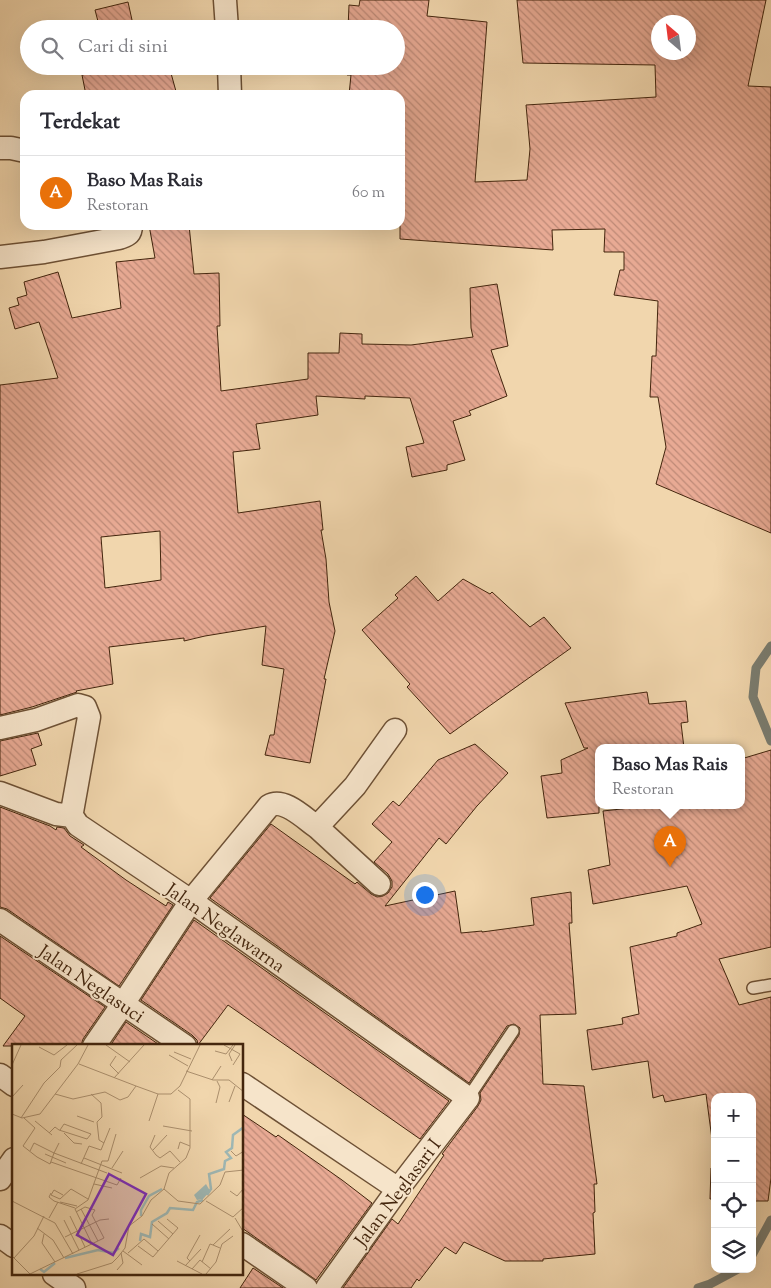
<!DOCTYPE html>
<html lang="id">
<head>
<meta charset="utf-8">
<style>
	:root { --surface:#fff; --page:#f2f2f3; --text:#2b2b33; --muted:#7c7c81; --line:#e1e1e2; --accent:#8f2418 }
	body { margin:0; font-family:"Sorts Mill Goudy",serif; background:var(--page); color:var(--text) }
	.controls { position:absolute; right:15px; bottom:15px; display:grid; overflow:hidden; border-radius:10px; box-shadow:0 5px 20px #0002 }
	.controls button { width:45px; height:45px; display:grid; place-items:center; padding:0; border:0; border-bottom:1px solid var(--line); background:var(--surface); color:var(--text); font:25px sans-serif }
	.compass { position:absolute; left:651px; top:15px; width:45px; height:45px; border-radius:50%; background:var(--surface); box-shadow:0 5px 20px #0002; rotate:332deg }
	.you { position:absolute; left:424px; top:894px; width:18px; height:18px; margin:-12px; border:4px solid #fff; border-radius:50%; background:#1a73e8; box-shadow:0 0 0 8px #1a73e833 }
	.badge { display:grid; place-items:center; width:32px; height:32px; border-radius:50%; background:var(--accent); color:#fff; font-size:16px; font-weight:700 }
	.pin { position:absolute; translate:-50% -41px; filter:drop-shadow(0 1px 2px #0008) }
	.pin::after { content:''; position:absolute; top:26px; width:18px; height:15px; background:inherit; clip-path:polygon(0 0,100% 0,50% 100%) }
	.popup { position:absolute; left:595px; top:744px; width:150px; height:65px; box-sizing:border-box; display:grid; place-content:center; border-radius:10px; background:var(--surface); filter:drop-shadow(0 1px 4px #0005); font-size:16px; white-space:nowrap; color:var(--muted) }
	.popup b { font-size:19px; color:var(--text) }
	.popup::after { content:''; position:absolute; left:50%; top:100%; margin-left:-10px; border:10px solid transparent; border-top-color:var(--surface) }
	.list { margin:0; padding:0; list-style:none }
	h2 { display:flex; justify-content:space-between; align-items:center; height:65px; margin:0; padding:0 20px; font-size:21px }
	h2 small { font-size:16px; font-weight:400; color:var(--muted) }
	.list li { display:grid; grid-template-columns:32px 1fr auto; gap:15px; align-items:center; box-sizing:border-box; height:75px; padding:0 20px; border-top:1px solid var(--line) }
	.list b { display:block; font-size:19px; white-space:nowrap }
	.list p { margin:0; font-size:16px; white-space:nowrap; color:var(--muted) }
	.list em { font-size:16px; font-style:normal; color:var(--muted) }
	.icon { flex:none; width:28px; height:28px; fill:none; stroke:currentColor; stroke-width:2; stroke-linecap:round; stroke-linejoin:round }
	.map { position:relative; flex:none; width:771px; height:1288px; overflow:hidden }
	.search { position:absolute; background:var(--surface); box-shadow:0 5px 20px #0002; left:20px; top:20px; width:385px; height:55px; display:flex; align-items:center; gap:12px; box-sizing:border-box; padding:0 18px; border-radius:28px; color:var(--muted); font-size:19px }
	.panel { position:absolute; background:var(--surface); box-shadow:0 5px 20px #0002; left:20px; top:90px; width:385px; height:140px; border-radius:15px }
	.map>svg:first-child { display:block }
	.lines { fill:none; stroke-linecap:round; stroke-linejoin:round }
	.stream { stroke:#7a7d71; stroke-width:9 }
	.building { fill:url(#building-back-hatch); stroke:#43250d; fill-rule:evenodd }
	.lane-casing { stroke:#6e5135; stroke-width:14 }
	.street-casing { stroke:#6e5135; stroke-width:25 }
	.lane { stroke:#f6e4ca; stroke-width:11 }
	.street { stroke:#f6e4ca; stroke-width:22 }
	.labels { text-anchor:middle; stroke-width:4; stroke-linejoin:round; paint-order:stroke }
	.street-label { font-size:19px; fill:#43250d; stroke:#f6e4ca }
	.inset-river { fill:none; stroke:#9eb7b4; stroke-width:2.5 }
	.inset-road { fill:none; stroke:#ab8f6d; stroke-width:1 }
	.view { fill:#7b2cbf; fill-opacity:0.15; stroke:#7b2cbf; stroke-width:2.5 }
	.inset-edge { fill:none; stroke:#43250d; stroke-width:2.5 }
</style>
</head>
<body>
<div class="map">
<svg width="771" height="1288" viewBox="0 0 771 1288">
	<defs>
		<pattern id="building-back-hatch" width="6" height="6" patternUnits="userSpaceOnUse" patternTransform="scale(1.25)"><rect width="6" height="6" fill="#e8aa94"/><path d="M-1 5l2 2M0 0l6 6M5-1l2 2" fill="none" stroke="#be8a77"/></pattern>
	</defs>
	<rect width="100%" height="100%" fill="#f1d6ad"/>
	<filter id="stains"><feTurbulence type="fractalNoise" baseFrequency=".004" numOctaves="4"/><feColorMatrix values="0 0 0 0 .2 0 0 0 0 .09 0 0 0 0 .02 0 0 0 .5 -.17"/></filter>
	<radialGradient id="worn" r=".72"><stop offset=".6" stop-color="#630" stop-opacity="0"/><stop offset="1" stop-color="#630" stop-opacity=".3"/></radialGradient>
	<g class="lines">
		<path class="stream" d="M 771,646 L 756,668 L 753,697 L 771,741
			M 752,1255 L 771,1220
			M 698,1288 L 710,1284 L 738,1269"/>
	</g>
	<path class="building" d="M 360,0 L 429,0 L 427,16 L 487,22 L 475,182 L 527,180 L 530,149 L 526,105 L 656,97 L 655,65 L 523,63 L 517,0 L 766,0 L 748,86 L 771,87 L 771,533 L 656,484 L 666,447 L 658,397 L 650,397 L 652,356 L 656,356 L 658,301 L 614,295 L 620,270 L 624,270 L 624,252 L 604,252 L 605,229 L 552,230 L 553,250 L 400,239 L 400,95 L 349,95 L 351,75 L 347,75 L 348,66 L 396,66 L 396,29 L 348,29 L 349,5 L 359,6 ZM 658,22 L 688,22 L 688,52 L 658,52 Z
		M 128,2 L 134,29 L 100,29 L 95,10 Z
		M 109,66 L 169,66 L 177,95 L 86,95 L 82,75 L 110,69 Z
		M 149,225 L 189,225 L 194,274 L 219,273 L 220,326 L 217,326 L 221,391 L 308,379 L 308,353 L 339,353 L 340,333 L 362,334 L 362,344 L 411,345 L 473,337 L 471,328 L 470,288 L 497,284 L 508,346 L 491,350 L 507,396 L 469,411 L 471,415 L 453,421 L 465,460 L 447,465 L 447,470 L 412,477 L 406,447 L 424,443 L 410,398 L 365,396 L 365,399 L 316,396 L 318,415 L 256,424 L 260,449 L 233,452 L 238,513 L 320,501 L 323,530 L 321,530 L 326,559 L 329,602 L 335,631 L 324,679 L 326,679 L 310,763 L 265,755 L 270,735 L 274,735 L 284,669 L 262,665 L 266,626 L 205,636 L 184,641 L 184,638 L 109,647 L 113,684 L 76,691 L 77,692 L 32,707 L 0,715 L 0,385 L 58,378 L 39,322 L 15,329 L 9,308 L 19,305 L 17,298 L 27,295 L 24,282 L 58,272 L 72,318 L 121,308 L 116,262 L 155,258 ZM 160,531 L 161,580 L 105,588 L 101,537 Z
		M 416,576 L 438,601 L 463,579 L 490,594 L 492,592 L 530,627 L 544,617 L 571,648 L 450,734 L 407,687 L 410,684 L 362,630 L 398,598 L 395,595 Z
		M 647,692 L 649,704 L 686,701 L 688,722 L 681,723 L 684,748 L 599,748 L 599,813 L 547,818 L 541,776 L 562,773 L 561,760 L 588,748 L 584,748 L 565,703 Z
		M 38,733 L 42,745 L 31,749 L 36,765 L 0,776 L 0,741 Z
		M 475,744 L 508,773 L 477,806 L 446,844 L 439,838 L 385,906 L 455,891 L 461,933 L 482,931 L 482,932 L 534,925 L 531,898 L 571,892 L 572,923 L 569,923 L 576,1014 L 540,1015 L 543,1084 L 584,1086 L 597,1184 L 594,1184 L 595,1212 L 593,1213 L 595,1254 L 543,1259 L 543,1261 L 505,1261 L 464,1242 L 456,1254 L 445,1247 L 419,1281 L 417,1279 L 411,1288 L 343,1288 L 392,1219 L 398,1224 L 444,1155 L 442,1154 L 478,1106 L 481,1100 L 480,1093 L 519,1035 L 520,1028 L 514,1024 L 507,1026 L 469,1083 L 210,898 L 271,824 L 355,884 L 357,882 L 371,894 L 377,897 L 383,896 L 388,893 L 392,887 L 392,881 L 388,874 L 374,862 L 392,842 L 372,824 L 393,801 L 399,806 L 438,760 Z
		M 771,750 L 771,947 L 719,959 L 739,1005 L 771,997 L 771,1178 L 768,1201 L 752,1201 L 752,1097 L 715,1097 L 715,1162 L 706,1094 L 665,1102 L 663,1095 L 653,1098 L 648,1061 L 592,1070 L 587,1030 L 623,1024 L 622,1018 L 639,1014 L 630,947 L 677,936 L 677,933 L 702,924 L 687,886 L 593,904 L 588,870 L 610,865 L 603,811 L 648,806 L 741,806 L 741,759 Z
		M 0,807 L 50,826 L 56,830 L 57,827 L 64,828 L 70,836 L 84,845 L 81,847 L 126,880 L 166,906 L 168,902 L 173,905 L 119,986 L 7,909 L 0,907 Z
		M 194,920 L 449,1101 L 420,1139 L 228,1005 L 198,1045 L 197,1040 L 192,1035 L 141,1000 Z
		M 0,936 L 105,1007 L 83,1039 L 81,1046 L 3,1046 L 25,1016 L 0,998 Z
		M 126,1022 L 161,1046 L 110,1046 Z
		M 242,1114 L 276,1137 L 278,1135 L 342,1180 L 372,1203 L 316,1280 L 242,1228 Z
		M 711,1168 L 715,1168 L 715,1199 L 710,1199 Z
		M 253,1268 L 283,1288 L 240,1288 Z"/>
	<g class="lines">
		<g class="lane-casing">
			<path id="lane" d="M 753,988 L 771,985
				M 468,1098 L 513,1031"/>
		</g>
		<g class="street-casing">
			<path id="street" d="M 225,0 L 227,29
				M 229,66 L 230,95
				M 0,148 L 11,148 L 25,151
				M 0,257 L 44,252 L 119,238 C 127,235 131,235 131,225
				M 0,728 L 36,720 L 78,705 L 85,707 L 89,717 L 72,812 L 72,816 L 78,825 L 191,901 L 468,1098 L 398,1189 L 327,1288
				M 0,793 L 56,814 L 72,816
				M 317,827 L 379,884
				M 0,920 L 185,1046
				M 94,1046 L 123,1004 L 191,901 L 269,806 C 284,797 305,819 317,827 L 355,786 L 395,730
				M 0,1075 L 14,1085
				M 242,1084 L 398,1189
				M 0,1179 L 14,1159
				M 0,1236 L 14,1246
				M 242,1244 L 306,1288
				M 54,1274 L 74,1288"/>
		</g>
		<use href="#lane" class="lane"/>
		<use href="#street" class="street"/>
	</g>
	<g class="labels">
		<g class="street-label">
			<text transform="translate(226 927) rotate(35)" y="7">Jalan Neglawarna</text>
			<text transform="translate(92 983) rotate(34)" y="7">Jalan Neglasuci</text>
			<text transform="translate(397 1192) rotate(-53)" y="7">Jalan Neglasari I</text>
		</g>
	</g>
	<g transform="translate(12 1044)">
		<rect width="231" height="231" fill="#f1d6ad"/>
		<path d="M 194,140 L 198,147 L 191,155 L 185,156 L 182,151 Z" fill="#9eb7b4"/>
		<path class="inset-river" d="M 195,151 L 199,145 L 197,130 L 212,125 L 213,117 L 219,114 L 214,108 L 220,104 L 221,91 L 232,83M 129,172 L 129,166 L 137,152 L 150,145M 128,197 L 129,190 L 138,193 L 140,178 L 155,169 L 158,164 L 181,166 L 185,158 L 191,156M 53,214 L 86,206 L 101,209 L 107,204M 28,225 L 32,228 L 43,219"/>
		<path class="inset-road" d="M 94,1 L 118,18M 212,1 L 228,10 L 221,21M 27,3 L 42,11 L 55,1M 203,7 L 214,10 L 221,1M 162,8 L 179,15M 157,11 L 176,22M 104,12 L 98,21 L 107,30M 220,17 L 217,10 L 223,1M 67,20 L 124,42M 0,21 L 9,1M 174,27 L 201,36 L 217,36 L 232,48M 102,34 L 132,1M 200,36 L 209,22M 43,50 L 61,55 L 93,48 L 108,56 L 116,53 L 124,42 L 146,50 L 159,50 L 168,42 L 188,1M 79,50 L 89,59 L 90,73 L 85,78 L 87,96 L 92,99M 0,53 L 11,41M 217,58 L 223,42M 204,59 L 208,43 L 205,37M 0,70 L 10,74 L 28,70 L 66,20 L 76,1M 65,72 L 82,78M 9,74 L 32,39 L 48,23 L 49,16 L 65,1M 12,74 L 23,84 L 11,102 L 25,113 L 38,120 L 42,109 L 95,129M 23,77 L 40,91M 137,77 L 146,50M 151,82 L 180,87M 37,89 L 43,83 L 47,86 L 75,95 L 79,90 L 52,80 L 48,86M 52,89 L 62,99 L 70,100M 143,91 L 138,103 L 144,111 L 148,114 L 158,107 L 168,118M 166,105 L 168,98 L 178,102M 141,106 L 155,91M 18,107 L 22,99 L 42,109 L 47,99M 219,107 L 224,112 L 232,107M 33,110 L 54,119M 72,114 L 110,129M 39,118 L 105,141 L 109,134M 69,120 L 77,102 L 89,106 L 98,84M 100,124 L 111,107M 128,134 L 149,122 L 162,124M 82,140 L 100,144M 152,145 L 157,129 L 174,114 L 178,104 L 178,55 L 166,46M 152,145 L 166,157 L 188,160 L 208,141 L 213,128 L 232,126M 218,147 L 225,152 L 232,144M 39,149 L 37,153 L 42,157 L 63,164M 51,151 L 42,146 L 39,151 L 48,155 L 59,145 L 76,155M 0,157 L 43,179 L 61,210M 194,157 L 221,173 L 232,163M 48,158 L 65,162M 69,165 L 86,197M 58,172 L 73,203M 37,174 L 46,158M 223,174 L 232,189M 52,176 L 67,206M 146,177 L 161,190M 140,180 L 157,195M 25,184 L 41,196 L 52,214M 32,190 L 30,199 L 43,218M 53,193 L 88,176 L 97,175M 80,200 L 63,165 L 76,156 L 90,117 L 96,117 L 104,90M 126,202 L 141,213 L 166,184 L 155,175M 208,204 L 201,201 L 218,185M 111,207 L 130,221M 116,209 L 132,195 L 146,207M 0,212 L 18,230M 2,214 L 22,192 L 32,172M 165,217 L 190,230M 178,217 L 175,214 L 188,191M 190,218 L 198,200 L 201,201M 173,222 L 189,205M 180,225 L 188,216 L 199,225M 105,226 L 111,219 L 109,209M 18,230 L 92,194 L 80,171 L 83,166 L 73,163 L 64,168M 65,230 L 100,219 L 106,213 L 113,204 L 117,182 L 130,172 L 139,156 L 152,145M 194,230 L 204,218 L 210,200 L 221,192"/>
		<path class="view" d="M 97,130 L 134,150 L 101,211 L 65,191 Z"/>
		<rect width="231" height="231" class="inset-edge"/>
	</g>
	<rect width="100%" height="100%" filter="url(#stains)"/>
	<rect width="100%" height="100%" fill="url(#worn)"/>
</svg>
<div class="controls">
<button>+</button>
<button>−</button>
<button><svg class="icon" aria-label="locate" viewBox="0 0 24 24"><circle cx="12" cy="12" r="6"/><path d="M12 2v4M12 18v4M2 12h4M18 12h4"/></svg></button>
<button><svg class="icon" aria-label="layers" viewBox="0 0 24 24"><path d="M12 4l9 5-9 5-9-5zM3 14l9 5 9-5"/></svg></button>
</div>
<svg class="compass" viewBox="-18 -18 36 36"><path d="M0-13l5 13h-10z" fill="#e53935"/><path d="M0 13l5-13h-10z" fill="#7c7c81"/></svg>
<div class="you"></div>
<div class="pin badge" style="left:670px;top:867px;background:#e8710a">A</div>
<div class="popup"><b>Baso Mas Rais</b>Restoran</div>
<div class="search"><svg class="icon" aria-label="search" viewBox="0 0 24 24"><circle cx="10" cy="10" r="6"/><path d="M15 15l6 6"/></svg>Cari di sini</div>
<section class="panel">
<h2>Terdekat<small></small></h2>
<ul class="list">
<li><span class="badge" style="background:#e8710a">A</span><div><b>Baso Mas Rais</b><p>Restoran</p></div><em>60 m</em></li>
</ul>
</section>
</div>
</body>
</html>
